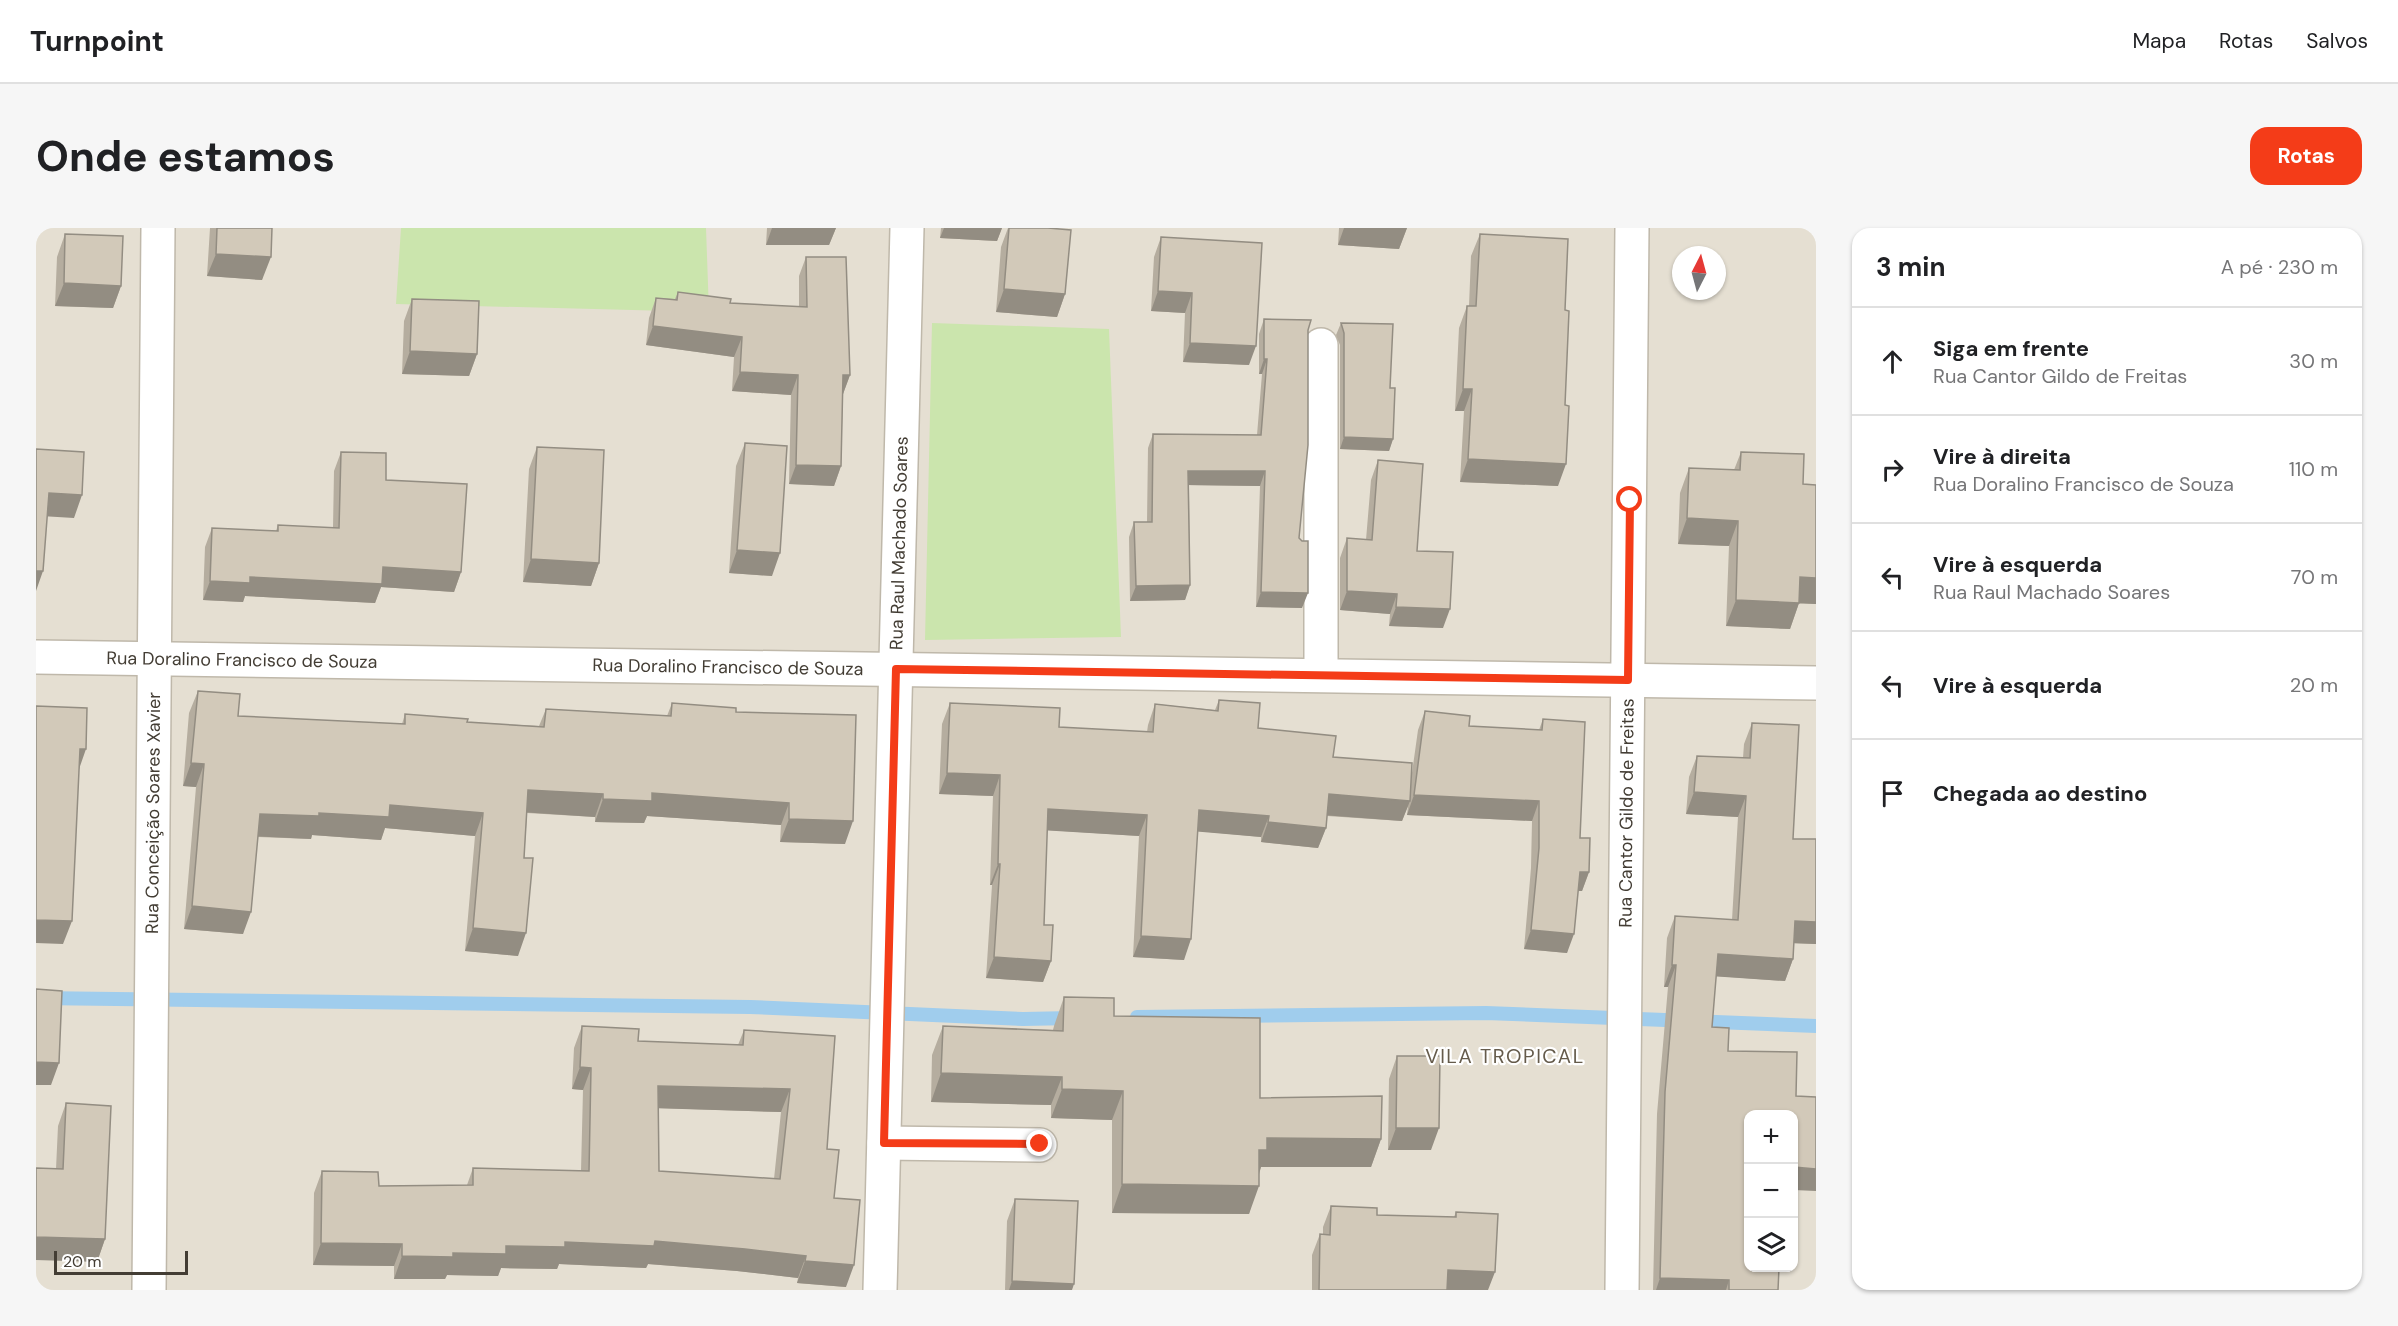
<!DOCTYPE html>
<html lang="pt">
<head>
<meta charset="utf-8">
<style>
	:root { --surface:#fff; --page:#f6f6f6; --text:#202124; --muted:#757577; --line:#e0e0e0; --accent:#f43c18 }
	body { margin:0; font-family:"DM Sans",sans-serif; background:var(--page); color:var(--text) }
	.controls { position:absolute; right:18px; bottom:18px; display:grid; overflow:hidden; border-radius:12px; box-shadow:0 2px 4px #0004 }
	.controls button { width:54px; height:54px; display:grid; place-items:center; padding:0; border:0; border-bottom:2px solid var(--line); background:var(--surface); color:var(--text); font:30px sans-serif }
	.compass { position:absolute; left:1636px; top:18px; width:54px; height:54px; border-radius:50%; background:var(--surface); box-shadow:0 2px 4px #0004; rotate:6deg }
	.scale { position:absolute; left:18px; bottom:15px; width:134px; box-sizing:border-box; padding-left:6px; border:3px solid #433d34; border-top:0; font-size:16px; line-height:21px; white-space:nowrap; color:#433d34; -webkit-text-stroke:4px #fff; paint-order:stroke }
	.stop { position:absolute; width:18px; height:18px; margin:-14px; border:4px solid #f43c18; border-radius:50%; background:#fff }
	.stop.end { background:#f43c18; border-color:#fff; box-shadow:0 2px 6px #0008 }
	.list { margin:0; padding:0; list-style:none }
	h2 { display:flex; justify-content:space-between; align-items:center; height:78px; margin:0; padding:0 24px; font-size:26px }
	h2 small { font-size:20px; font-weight:400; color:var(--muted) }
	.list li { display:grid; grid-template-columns:39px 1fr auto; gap:18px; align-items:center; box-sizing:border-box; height:108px; padding:0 24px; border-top:2px solid var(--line) }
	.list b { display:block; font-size:22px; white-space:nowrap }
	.list p { margin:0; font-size:20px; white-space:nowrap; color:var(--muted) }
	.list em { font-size:20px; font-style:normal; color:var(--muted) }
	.icon { flex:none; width:33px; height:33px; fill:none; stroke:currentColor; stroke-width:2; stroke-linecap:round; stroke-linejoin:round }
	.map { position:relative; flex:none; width:1780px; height:1062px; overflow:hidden; border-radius:18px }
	header { display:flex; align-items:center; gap:36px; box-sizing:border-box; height:84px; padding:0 30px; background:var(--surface); border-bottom:2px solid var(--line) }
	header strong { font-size:28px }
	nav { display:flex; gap:33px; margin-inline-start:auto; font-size:21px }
	.intro { display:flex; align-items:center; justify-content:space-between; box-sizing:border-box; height:144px; padding:0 36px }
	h1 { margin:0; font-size:42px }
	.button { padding:15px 27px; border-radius:18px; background:var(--accent); color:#fff; font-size:21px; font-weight:700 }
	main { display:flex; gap:36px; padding:0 36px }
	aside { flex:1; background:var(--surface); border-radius:18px; box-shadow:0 2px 4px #0004 }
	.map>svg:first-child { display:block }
	.residential { fill:#e5dfd2; fill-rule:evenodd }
	.green { fill:#cbe5ad }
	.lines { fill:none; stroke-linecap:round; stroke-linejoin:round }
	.stream { stroke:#a0cded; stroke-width:14 }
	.minor-casing { stroke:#bfb8aa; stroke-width:36 }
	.minor { stroke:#fff; stroke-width:33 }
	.wall { fill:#b5ad9f; fill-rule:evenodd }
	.shaded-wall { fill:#938d82 }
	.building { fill:#d2c9b9; stroke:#938d82; stroke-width:1.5; fill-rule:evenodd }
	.route { stroke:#f43c18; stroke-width:8 }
	.labels { text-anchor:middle; stroke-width:4.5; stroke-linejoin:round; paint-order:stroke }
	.street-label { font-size:18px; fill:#433d34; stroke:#fff }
	.neighbourhood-label { font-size:20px; letter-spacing:1.5px; fill:#655b4b; stroke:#fff }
</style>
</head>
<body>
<header>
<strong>Turnpoint</strong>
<nav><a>Mapa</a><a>Rotas</a><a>Salvos</a></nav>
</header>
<div class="intro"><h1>Onde estamos</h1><a class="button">Rotas</a></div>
<main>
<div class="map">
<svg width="1780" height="1062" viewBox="0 0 1780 1062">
	<rect width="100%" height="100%" fill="#f1ede4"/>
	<path class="residential" d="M 0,0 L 1780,0 L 1780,1062 L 0,1062 ZM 1645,27 L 1681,27 L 1681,63 L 1645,63 ZM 1712,886 L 1758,886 L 1758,1040 L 1712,1040 Z"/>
	<path class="green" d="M 365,0 L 670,0 L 673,84 L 360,76 Z
		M 896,95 L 1073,101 L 1085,409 L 889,412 Z"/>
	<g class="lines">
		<path class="stream" d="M 0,770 L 714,779 L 987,791 L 1037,790
			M 1101,789 L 1450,785 L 1780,798"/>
		<g class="minor-casing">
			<g id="minor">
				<path id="s1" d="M 0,429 L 1780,455"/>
				<path d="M 1285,447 L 1285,117"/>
				<path d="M 848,915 L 1004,917"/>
				<path id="s2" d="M 113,1062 L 122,0"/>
				<path id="s3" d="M 844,1062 L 871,0"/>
				<path id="s4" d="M 1586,1062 L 1596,0"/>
			</g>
		</g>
		<use href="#minor" class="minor"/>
	</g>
	<path class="wall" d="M 174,0 L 236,0 L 226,52 L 171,48 Z
		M 731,0 L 800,0 L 793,17 L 730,17 Z
		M 905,0 L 966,0 L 961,13 L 904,10 Z
		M 972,0 L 1029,66 L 1021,89 L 960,84 L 965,19 Z
		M 1303,0 L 1371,0 L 1363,21 L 1302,17 Z
		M 29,6 L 85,58 L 77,80 L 19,78 L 21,29 Z
		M 1444,6 L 1529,82 L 1522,258 L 1424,254 L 1428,183 L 1419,183 L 1423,100 L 1431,78 L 1433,78 L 1435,28 Z
		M 1125,9 L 1213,137 L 1147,134 L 1149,85 L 1115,83 L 1118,29 Z
		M 770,29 L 814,147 L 807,166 L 805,238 L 798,258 L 753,256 L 755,167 L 696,163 L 698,129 L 610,117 L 613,90 L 620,70 L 639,71 L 642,64 L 694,75 L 763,79 L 763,48 Z
		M 376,71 L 441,126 L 433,148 L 366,146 L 368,93 Z
		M 1228,91 L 1272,102 L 1263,310 L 1266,380 L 1220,379 L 1224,258 L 1153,257 L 1154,357 L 1149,372 L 1094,373 L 1093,309 L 1098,294 L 1111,294 L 1112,220 L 1117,206 L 1221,207 L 1226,146 L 1223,146 L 1223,106 Z
		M 1305,95 L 1354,160 L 1357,211 L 1353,223 L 1304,221 L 1304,117 L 1300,107 Z
		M 709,215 L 736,348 L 693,345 L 700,238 Z
		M 501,219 L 563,335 L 555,358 L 487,354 L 493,241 Z
		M 305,224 L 350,252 L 425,344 L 418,364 L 345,359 L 339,375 L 209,368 L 207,374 L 167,372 L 169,319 L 176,300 L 240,303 L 242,297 L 297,300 L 298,243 Z
		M 1705,224 L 1767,256 L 1780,376 L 1763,375 L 1754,401 L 1690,398 L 1693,318 L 1642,316 L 1644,265 L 1653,240 L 1698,242 Z
		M 1342,232 L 1381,323 L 1407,400 L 1353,398 L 1354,386 L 1304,382 L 1304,330 L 1311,310 L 1330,312 L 1335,252 Z
		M 162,463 L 202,488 L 366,496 L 369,486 L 431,494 L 503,498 L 510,481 L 631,488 L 636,475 L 700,484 L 809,616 L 744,614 L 745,597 L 611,588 L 608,595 L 559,594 L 559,589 L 491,585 L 482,728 L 429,723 L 439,608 L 349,600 L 345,612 L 276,607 L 275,611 L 222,609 L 207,706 L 148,701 L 160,559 L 147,558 L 153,485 Z
		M 1183,472 L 1222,500 L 1297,529 L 1375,552 L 1382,502 L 1389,483 L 1433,498 L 1503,502 L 1507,491 L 1553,644 L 1546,663 L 1542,663 L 1531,725 L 1488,721 L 1495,640 L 1496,593 L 1371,587 L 1372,578 L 1366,593 L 1291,588 L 1290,600 L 1282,620 L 1225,614 L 1225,609 L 1162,603 L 1148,732 L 1097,729 L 1103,608 L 1011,602 L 1008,697 L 1015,733 L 1007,754 L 950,750 L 956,657 L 954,657 L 957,568 L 903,566 L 906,496 L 914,475 L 1023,499 L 1111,504 L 1112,497 L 1119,476 L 1179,482 Z
		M 1716,495 L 1757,611 L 1780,611 L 1780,716 L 1758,715 L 1757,731 L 1749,753 L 1680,748 L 1676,799 L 1692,823 L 1713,886 L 1742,1062 L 1617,1062 L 1621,886 L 1632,759 L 1628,759 L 1631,710 L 1639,688 L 1696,692 L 1702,589 L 1650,586 L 1653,549 L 1661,528 L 1707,530 L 1708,516 Z
		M 1028,769 L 1078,788 L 1224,870 L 1345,911 L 1335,939 L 1225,939 L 1213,986 L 1076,985 L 1076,892 L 1015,890 L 1015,877 L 895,874 L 896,827 L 907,798 L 1017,802 L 1018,798 Z
		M 546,798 L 602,813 L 702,817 L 708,802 L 799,808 L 791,921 L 810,1059 L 761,1055 L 762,1050 L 701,1043 L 612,1036 L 610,1040 L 523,1036 L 521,1041 L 465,1040 L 462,1048 L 411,1047 L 409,1051 L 358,1051 L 358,1038 L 277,1037 L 278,965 L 286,943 L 343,958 L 431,957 L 437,940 L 545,943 L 547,862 L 536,861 L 538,820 ZM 623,880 L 745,884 L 738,951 L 623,943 Z
		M 1361,828 L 1395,922 L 1352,922 L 1353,851 Z
		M 30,875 L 69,1011 L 61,1034 L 20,941 L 22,898 Z
		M 979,971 L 1036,1062 L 969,1062 L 971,993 Z
		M 1295,978 L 1341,987 L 1418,989 L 1420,984 L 1452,1062 L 1276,1062 L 1276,1027 L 1284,1006 L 1287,1006 L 1287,999 Z"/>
	<path class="shaded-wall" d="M 736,0 L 800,0 L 793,17 L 730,17 Z
		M 908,0 L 966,0 L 961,13 L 904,10 Z
		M 1308,0 L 1371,0 L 1363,21 L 1302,17 Z
		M 180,26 L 235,29 L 226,52 L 171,48 Z
		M 28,55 L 85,58 L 77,80 L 19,78 Z
		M 968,61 L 1029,66 L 1021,89 L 960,84 Z
		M 1122,63 L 1156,65 L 1149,85 L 1115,83 Z
		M 617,98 L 706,109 L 698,129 L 610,117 Z
		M 1154,115 L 1220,118 L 1213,137 L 1147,134 Z
		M 374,123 L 441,126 L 433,148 L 366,146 Z
		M 1228,131 L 1231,131 L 1226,146 L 1223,146 Z
		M 704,144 L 762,147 L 755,167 L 696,163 Z
		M 807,147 L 814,147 L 807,166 Z
		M 1427,161 L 1436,161 L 1428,183 L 1419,183 Z
		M 1308,209 L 1357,211 L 1353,223 L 1304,221 Z
		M 1432,231 L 1530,236 L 1522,258 L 1424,254 Z
		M 760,237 L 805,238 L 798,258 L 753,256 Z
		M 1152,243 L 1229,243 L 1224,258 L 1147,257 Z
		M 13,265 L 46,267 L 38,290 L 5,288 Z
		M 1651,290 L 1702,293 L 1693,318 L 1642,316 Z
		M 701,322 L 744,325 L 736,348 L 693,345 Z
		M 495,331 L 563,335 L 555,358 L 487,354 Z
		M 347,339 L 425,344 L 418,364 L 345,359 L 339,375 L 209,368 L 207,374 L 167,372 L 174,353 L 214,349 Z
		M 0,343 L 7,343 L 0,363 Z
		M 1764,349 L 1780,350 L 1780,376 L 1755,375 Z
		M 1154,357 L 1149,372 L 1094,373 L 1100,358 Z
		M 1311,363 L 1361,366 L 1354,386 L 1304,382 Z
		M 1225,364 L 1272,365 L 1266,380 L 1220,379 Z
		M 1700,372 L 1763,375 L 1754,401 L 1690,398 Z
		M 1360,379 L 1414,381 L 1407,400 L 1353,398 Z
		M 44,521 L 50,521 L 42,544 Z
		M 155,535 L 168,536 L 160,559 L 147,558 Z
		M 911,545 L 964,547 L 957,568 L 903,566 Z
		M 492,562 L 567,566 L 559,589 L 484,584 Z
		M 1658,564 L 1710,568 L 1702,589 L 1650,586 Z
		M 616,565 L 753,575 L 745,597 L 611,588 L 608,595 L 559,594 L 567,571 Z
		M 1293,566 L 1374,573 L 1366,593 L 1286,587 Z
		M 1378,567 L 1503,573 L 1496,593 L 1371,587 Z
		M 354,577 L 447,585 L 439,608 L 349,600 L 345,612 L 276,607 L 275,611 L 215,608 L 224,586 L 283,585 Z
		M 1012,581 L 1111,587 L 1103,608 L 1004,602 Z
		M 1163,582 L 1233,588 L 1225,609 L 1155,603 Z
		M 753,591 L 817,593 L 809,616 L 744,614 Z
		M 1232,594 L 1290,600 L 1282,620 L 1225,614 Z
		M 962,636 L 964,636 L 956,657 L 954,657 Z
		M 1544,644 L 1553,644 L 1546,663 L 1537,663 Z
		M 156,678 L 215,684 L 207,706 L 148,701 Z
		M 0,692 L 36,693 L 27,716 L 0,715 Z
		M 1759,693 L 1780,694 L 1780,716 L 1751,715 Z
		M 437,700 L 490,705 L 482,728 L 429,723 Z
		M 1495,702 L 1538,706 L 1531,725 L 1488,721 Z
		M 1105,708 L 1155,711 L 1148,732 L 1097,729 Z
		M 1682,726 L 1757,731 L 1749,753 L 1674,748 Z
		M 958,729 L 1015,733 L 1007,754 L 950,750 Z
		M 1636,737 L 1640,737 L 1632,759 L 1628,759 Z
		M 0,834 L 23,835 L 15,857 L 0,857 Z
		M 544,839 L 555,840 L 547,862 L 536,861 Z
		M 905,845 L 1026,849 L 1015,877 L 895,874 Z
		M 622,858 L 754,861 L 745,884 L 614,880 Z
		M 1026,861 L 1087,863 L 1076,892 L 1015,890 Z
		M 1360,900 L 1403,900 L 1395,922 L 1352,922 Z
		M 1231,910 L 1345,911 L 1335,939 L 1225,939 L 1221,951 L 1223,922 Z
		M 1758,939 L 1780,941 L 1780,963 L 1758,962 Z
		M 1086,956 L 1223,958 L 1213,986 L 1076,985 Z
		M 0,1009 L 69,1011 L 61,1034 L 0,1032 Z
		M 619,1013 L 709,1021 L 770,1028 L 762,1050 L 701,1043 L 612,1036 L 610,1040 L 523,1036 L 521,1041 L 465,1040 L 462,1048 L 411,1047 L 409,1051 L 358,1051 L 366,1028 L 417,1025 L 470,1018 L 529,1014 Z
		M 285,1015 L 366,1016 L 358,1038 L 277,1037 Z
		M 769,1033 L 818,1037 L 810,1059 L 761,1055 Z
		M 1412,1042 L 1459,1044 L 1452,1062 L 1404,1062 Z
		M 1624,1050 L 1693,1052 L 1690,1062 L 1620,1062 Z
		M 976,1053 L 1038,1056 L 1036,1062 L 973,1062 Z"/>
	<path class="building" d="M 181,0 L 236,0 L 235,29 L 180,26 Z
		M 973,0 L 1012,0 L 1035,2 L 1029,66 L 968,61 Z
		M 29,6 L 87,8 L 85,58 L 28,55 Z
		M 1444,6 L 1532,11 L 1529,82 L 1533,83 L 1529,177 L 1533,178 L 1530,236 L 1432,231 L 1436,161 L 1427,161 L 1431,78 L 1440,78 Z
		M 1125,9 L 1226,15 L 1220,118 L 1154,115 L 1156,65 L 1122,63 Z
		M 770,29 L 810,29 L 814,147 L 807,147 L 805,238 L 760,237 L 762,147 L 704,144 L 706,109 L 617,98 L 620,70 L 641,72 L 642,64 L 695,71 L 694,75 L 771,79 Z
		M 376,71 L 443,73 L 441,126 L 374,123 Z
		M 1228,91 L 1275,92 L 1272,102 L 1272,217 L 1263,310 L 1266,313 L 1272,313 L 1272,365 L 1225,364 L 1229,243 L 1152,243 L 1154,357 L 1100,358 L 1098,294 L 1116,294 L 1117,206 L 1225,207 L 1231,131 L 1228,131 Z
		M 1305,95 L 1357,96 L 1354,160 L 1359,160 L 1357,211 L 1308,209 L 1308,105 Z
		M 709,215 L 751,218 L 744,325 L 701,322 Z
		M 501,219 L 568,222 L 563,335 L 495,331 Z
		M 0,221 L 48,224 L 46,267 L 13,265 L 7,343 L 0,343 Z
		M 305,224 L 350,225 L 350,252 L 431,256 L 425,344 L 347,339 L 346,356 L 214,349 L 214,355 L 174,353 L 176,300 L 242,303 L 242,297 L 303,300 Z
		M 1705,224 L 1768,226 L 1767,256 L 1780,257 L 1780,350 L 1764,349 L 1763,375 L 1700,372 L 1702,293 L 1651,290 L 1653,240 L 1704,242 Z
		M 1342,232 L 1387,236 L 1381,323 L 1417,324 L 1414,381 L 1360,379 L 1361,366 L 1311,363 L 1311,310 L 1336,312 Z
		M 162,463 L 204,466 L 202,488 L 369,496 L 369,486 L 432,491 L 431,494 L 508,499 L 510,481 L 635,488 L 636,475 L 700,480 L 700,484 L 820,487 L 817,593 L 753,591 L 753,575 L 616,565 L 616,573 L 567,571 L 567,566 L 492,562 L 488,630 L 497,630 L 490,705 L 437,700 L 447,585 L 354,577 L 353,589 L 283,585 L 283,588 L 224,586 L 215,684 L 156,678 L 168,536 L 155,535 Z
		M 1183,472 L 1224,475 L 1222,500 L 1300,508 L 1297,529 L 1376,535 L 1374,573 L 1293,566 L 1290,600 L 1232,594 L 1233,588 L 1163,582 L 1155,711 L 1105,708 L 1111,587 L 1012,581 L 1008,697 L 1017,697 L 1015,733 L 958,729 L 964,636 L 962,636 L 964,547 L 911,545 L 914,475 L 1024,480 L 1023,499 L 1117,504 L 1119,476 L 1182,483 Z
		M 0,478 L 51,480 L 50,521 L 44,521 L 36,693 L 0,692 Z
		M 1389,483 L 1434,488 L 1433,498 L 1506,502 L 1507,491 L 1549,494 L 1544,610 L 1554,610 L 1553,644 L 1544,644 L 1538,706 L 1495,702 L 1503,620 L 1503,573 L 1378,567 Z
		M 1716,495 L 1763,497 L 1757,611 L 1780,611 L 1780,694 L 1759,693 L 1757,731 L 1682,726 L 1676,799 L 1693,800 L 1692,823 L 1761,824 L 1760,868 L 1780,869 L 1780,941 L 1758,939 L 1758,886 L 1713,886 L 1713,1040 L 1743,1040 L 1742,1062 L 1693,1062 L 1693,1052 L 1624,1050 L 1629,864 L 1640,737 L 1636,737 L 1639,688 L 1702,692 L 1710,568 L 1658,564 L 1661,528 L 1714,530 Z
		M 0,761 L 26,763 L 23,835 L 0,834 Z
		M 1028,769 L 1078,770 L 1078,788 L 1224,790 L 1224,870 L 1346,868 L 1345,911 L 1231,910 L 1231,922 L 1223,922 L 1223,958 L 1086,956 L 1087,863 L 1026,861 L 1026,849 L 905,845 L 907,798 L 1027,803 Z
		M 546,798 L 603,801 L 602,813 L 707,817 L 708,802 L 799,808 L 791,921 L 803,922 L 798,970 L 824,972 L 818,1037 L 769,1033 L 770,1028 L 709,1021 L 619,1013 L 618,1018 L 529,1014 L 529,1019 L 470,1018 L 470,1026 L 417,1025 L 417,1029 L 366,1028 L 366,1016 L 285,1015 L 286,943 L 342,944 L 343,958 L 437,957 L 437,940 L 553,943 L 555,840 L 544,839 ZM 622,858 L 754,861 L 744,951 L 623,943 Z
		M 1361,828 L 1404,828 L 1403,900 L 1360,900 Z
		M 30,875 L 75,878 L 69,1011 L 0,1009 L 0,940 L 27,941 Z
		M 979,971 L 1042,973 L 1038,1056 L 976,1053 Z
		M 1295,978 L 1341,980 L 1341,987 L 1420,989 L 1420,984 L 1462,986 L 1459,1044 L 1412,1042 L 1411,1062 L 1283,1062 L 1284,1006 L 1294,1007 Z"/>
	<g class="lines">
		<path class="route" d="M 1004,916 L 848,915 L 860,441 L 1592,452 L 1594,272"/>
	</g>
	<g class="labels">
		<g class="street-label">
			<text dy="6" stroke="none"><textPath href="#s3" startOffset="747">Rua Raul Machado Soares</textPath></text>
			<text dy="6" stroke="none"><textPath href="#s1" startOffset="206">Rua Doralino Francisco de Souza</textPath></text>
			<text dy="6" stroke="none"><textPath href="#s1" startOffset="692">Rua Doralino Francisco de Souza</textPath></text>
			<text dy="6" stroke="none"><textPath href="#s2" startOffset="477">Rua Conceição Soares Xavier</textPath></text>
			<text dy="6" stroke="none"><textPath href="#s4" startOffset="477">Rua Cantor Gildo de Freitas</textPath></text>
		</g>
		<g class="neighbourhood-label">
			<text x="1469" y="835">VILA TROPICAL</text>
		</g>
	</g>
</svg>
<div class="controls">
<button>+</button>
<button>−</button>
<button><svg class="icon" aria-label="layers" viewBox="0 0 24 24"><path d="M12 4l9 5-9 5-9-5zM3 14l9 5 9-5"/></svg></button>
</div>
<svg class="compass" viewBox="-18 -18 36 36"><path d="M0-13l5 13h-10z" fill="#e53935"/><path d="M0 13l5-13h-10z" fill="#757577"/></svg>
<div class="scale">20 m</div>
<div class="stop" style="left:1594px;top:272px"></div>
<div class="stop end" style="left:1004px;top:916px"></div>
</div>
<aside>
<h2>3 min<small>A pé · 230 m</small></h2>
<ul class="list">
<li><svg class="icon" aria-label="ahead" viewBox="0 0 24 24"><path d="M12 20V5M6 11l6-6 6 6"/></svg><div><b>Siga em frente</b><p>Rua Cantor Gildo de Freitas</p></div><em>30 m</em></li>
<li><svg class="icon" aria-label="right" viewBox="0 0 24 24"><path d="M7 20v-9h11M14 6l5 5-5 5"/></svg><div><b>Vire à direita</b><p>Rua Doralino Francisco de Souza</p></div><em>110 m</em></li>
<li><svg class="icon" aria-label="left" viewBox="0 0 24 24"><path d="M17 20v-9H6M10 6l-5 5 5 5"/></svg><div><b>Vire à esquerda</b><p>Rua Raul Machado Soares</p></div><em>70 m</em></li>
<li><svg class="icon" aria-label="left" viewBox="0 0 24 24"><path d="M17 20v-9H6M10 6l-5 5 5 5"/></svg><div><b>Vire à esquerda</b></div><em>20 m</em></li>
<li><svg class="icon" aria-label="arrive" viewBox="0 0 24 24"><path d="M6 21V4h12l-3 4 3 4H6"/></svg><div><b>Chegada ao destino</b></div></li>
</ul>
</aside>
</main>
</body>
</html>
